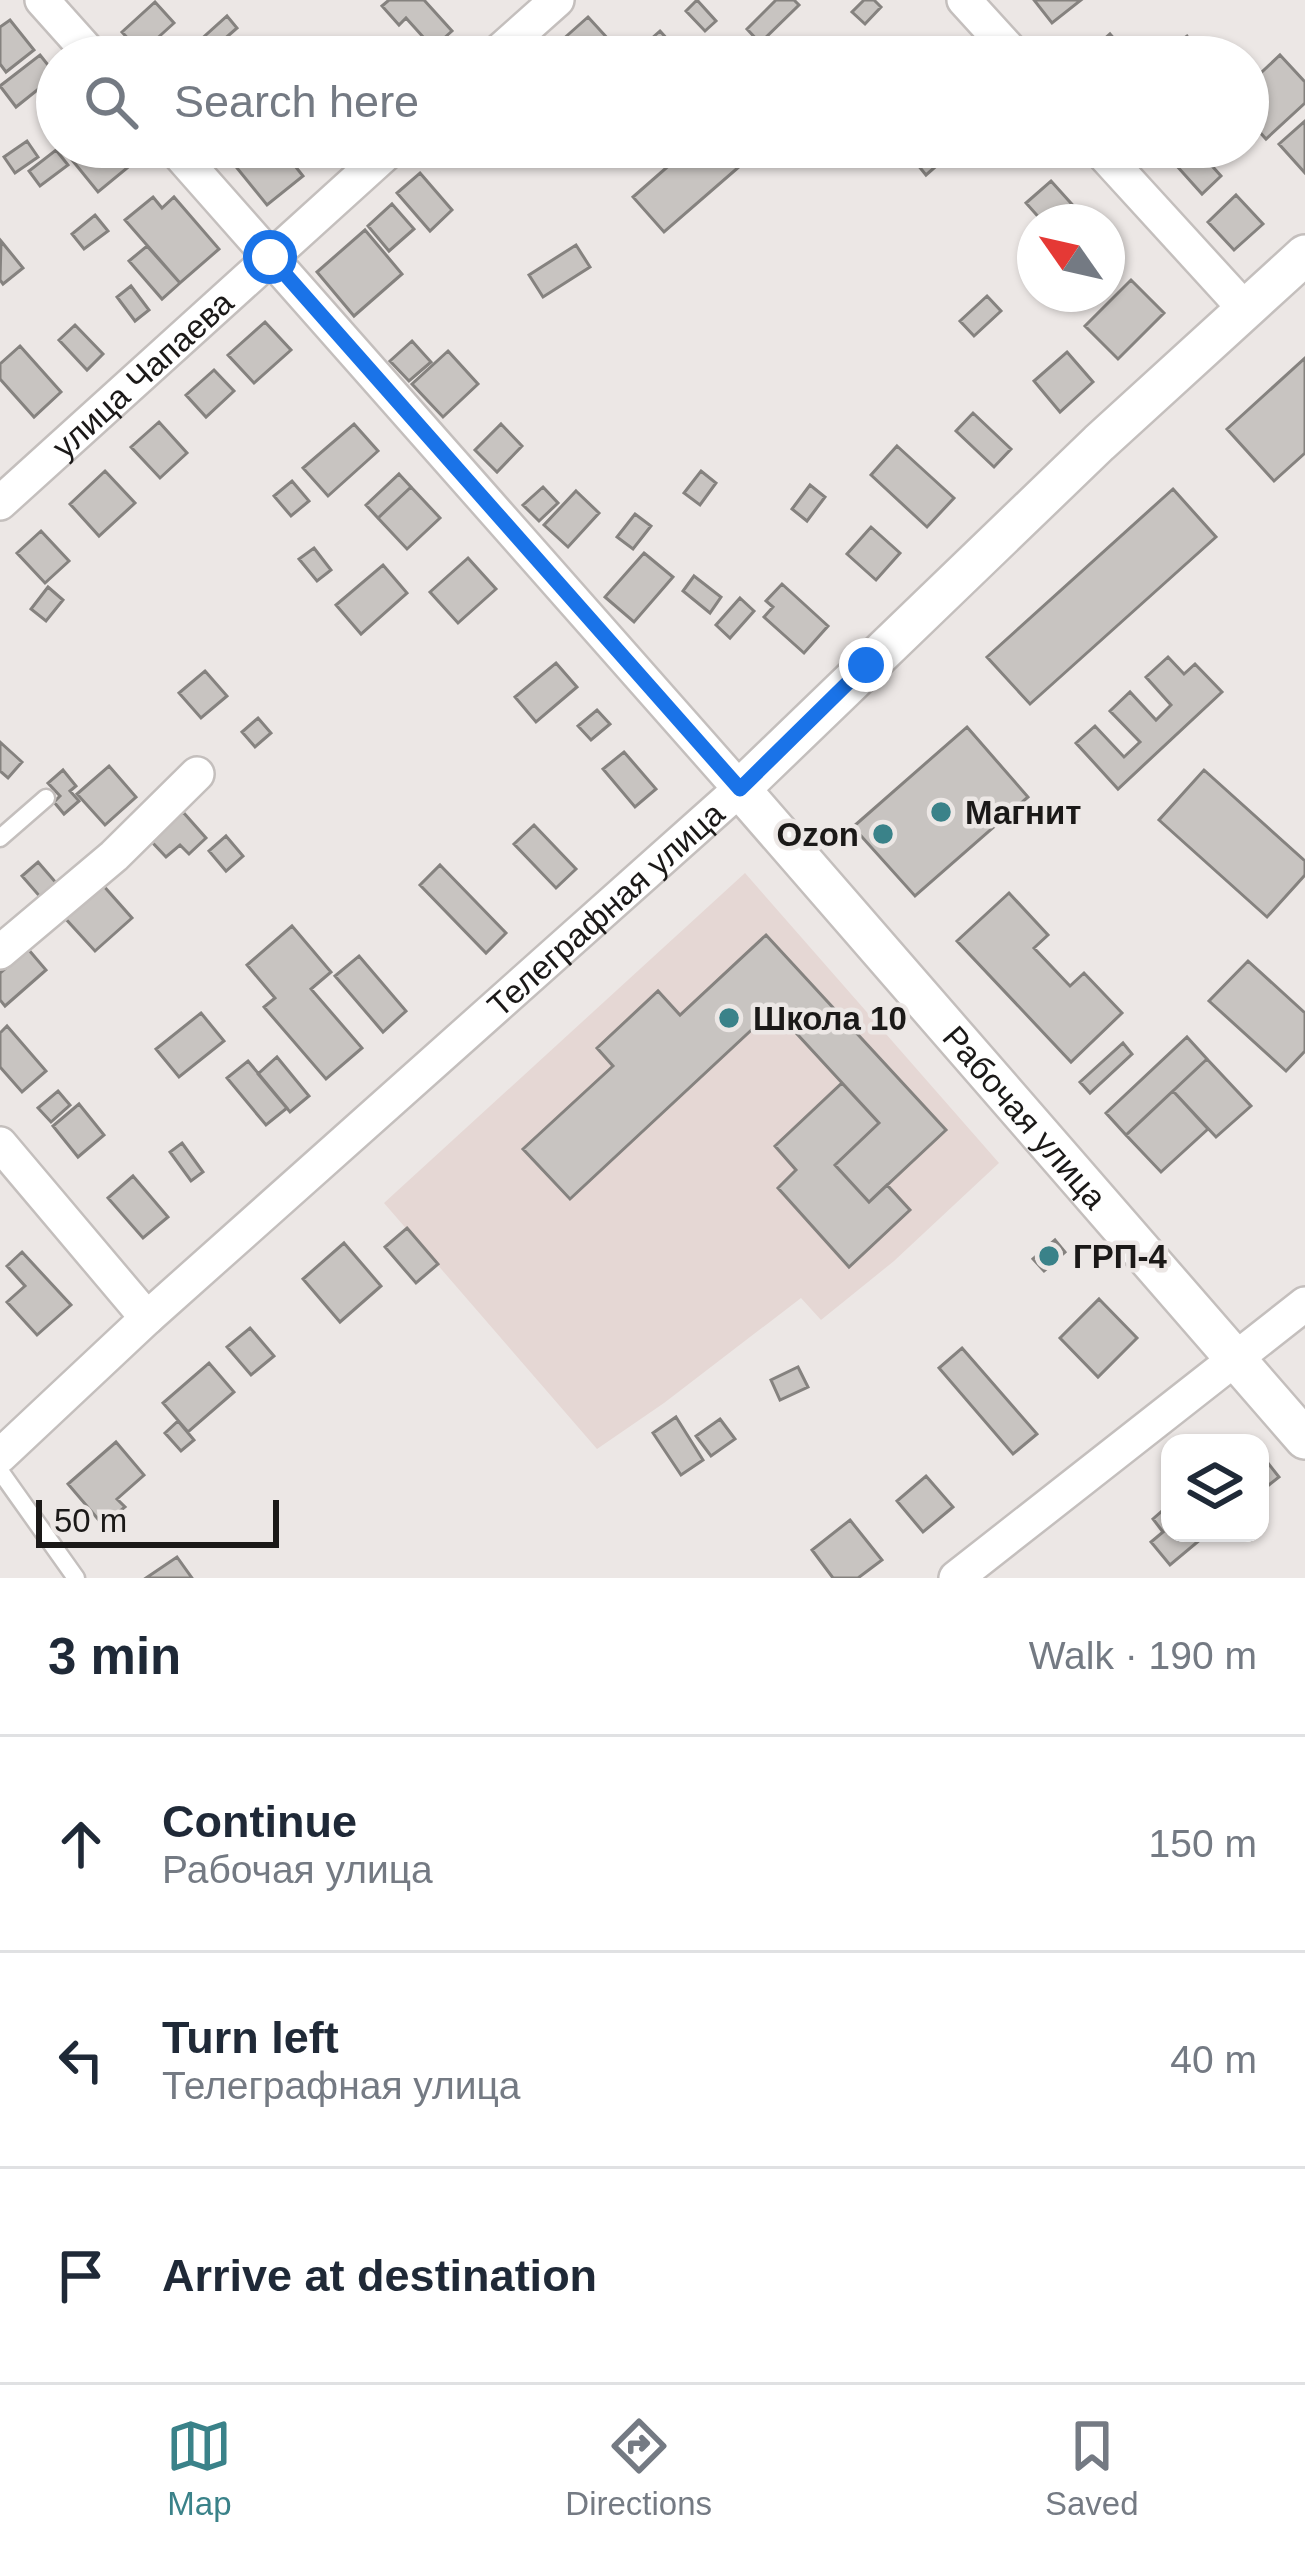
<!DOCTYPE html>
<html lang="en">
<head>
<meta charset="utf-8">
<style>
	:root { --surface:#fff; --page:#f2f2f3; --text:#1f2937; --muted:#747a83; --line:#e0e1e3; --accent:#3a8289 }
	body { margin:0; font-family:Helvetica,sans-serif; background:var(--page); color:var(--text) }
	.controls { position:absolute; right:36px; bottom:36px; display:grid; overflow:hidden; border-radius:24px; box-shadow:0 3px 9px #0004 }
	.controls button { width:108px; height:108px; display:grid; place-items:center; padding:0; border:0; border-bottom:3px solid var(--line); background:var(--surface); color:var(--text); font:60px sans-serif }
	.compass { position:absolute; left:1017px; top:204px; width:108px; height:108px; border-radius:50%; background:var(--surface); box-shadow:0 3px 9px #0004; rotate:304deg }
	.scale { position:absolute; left:36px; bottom:30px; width:243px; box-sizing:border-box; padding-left:12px; border:6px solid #1b1918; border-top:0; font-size:33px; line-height:42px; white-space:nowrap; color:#1b1918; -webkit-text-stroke:9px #ece7e5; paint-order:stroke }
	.stop { position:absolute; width:36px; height:36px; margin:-27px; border:9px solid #1a73e8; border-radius:50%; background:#fff }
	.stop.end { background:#1a73e8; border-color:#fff; box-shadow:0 3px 12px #0008 }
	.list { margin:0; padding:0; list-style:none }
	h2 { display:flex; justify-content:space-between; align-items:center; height:156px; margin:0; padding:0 48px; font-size:51px }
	h2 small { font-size:39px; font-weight:400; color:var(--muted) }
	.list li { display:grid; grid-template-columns:78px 1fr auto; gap:36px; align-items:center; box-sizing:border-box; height:216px; padding:0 48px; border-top:3px solid var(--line) }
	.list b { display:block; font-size:45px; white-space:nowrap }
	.list p { margin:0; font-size:39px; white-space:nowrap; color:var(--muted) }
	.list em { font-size:39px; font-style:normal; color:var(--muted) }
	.icon { flex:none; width:66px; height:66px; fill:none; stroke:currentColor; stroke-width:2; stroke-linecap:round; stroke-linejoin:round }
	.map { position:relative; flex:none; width:1305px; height:1578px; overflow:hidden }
	.search { position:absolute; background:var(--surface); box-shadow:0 3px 9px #0004; left:36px; right:36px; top:36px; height:132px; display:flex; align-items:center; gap:30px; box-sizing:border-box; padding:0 42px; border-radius:66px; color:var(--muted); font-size:45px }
	.sheet { height:804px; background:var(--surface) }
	nav { display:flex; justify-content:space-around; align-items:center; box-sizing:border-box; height:168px; border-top:3px solid var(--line); background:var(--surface); font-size:33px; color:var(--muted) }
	nav a { display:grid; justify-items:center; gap:6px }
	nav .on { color:var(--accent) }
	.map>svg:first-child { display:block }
	.built { fill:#e5d7d4 }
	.building { fill:#c8c4c1; stroke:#85827f; stroke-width:3 }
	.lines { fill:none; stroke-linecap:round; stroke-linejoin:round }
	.service-casing { stroke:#c4bfbd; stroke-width:21 }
	.minor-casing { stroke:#c4bfbd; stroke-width:38 }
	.tertiary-casing { stroke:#c4bfbd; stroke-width:44 }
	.service { stroke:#fff; stroke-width:16 }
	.minor { stroke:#fff; stroke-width:33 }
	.tertiary { stroke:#fff; stroke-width:39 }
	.route { stroke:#1a73e8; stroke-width:15 }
	.poi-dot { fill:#3a8289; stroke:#ece7e5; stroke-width:4.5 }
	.labels { text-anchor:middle; stroke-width:9; stroke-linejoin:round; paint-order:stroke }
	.street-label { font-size:33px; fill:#1b1918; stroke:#ece7e5 }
	.poi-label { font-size:33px; font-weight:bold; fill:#1b1918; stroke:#ece7e5; text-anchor:start }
</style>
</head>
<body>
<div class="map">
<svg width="1305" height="1578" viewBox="0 0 1305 1578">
	<rect width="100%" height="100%" fill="#ece7e5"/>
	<path class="built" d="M 745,873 L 999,1163 L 894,1261 L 821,1320 L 801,1298 L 664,1403 L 597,1449 L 384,1203 Z"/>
	<path class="building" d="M 389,0 L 424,0 L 452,31 L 433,48 L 406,18 L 399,25 L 382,6 Z
		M 697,0 L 716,21 L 705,31 L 686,11 Z
		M 776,0 L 794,0 L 799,5 L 760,43 L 747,29 Z
		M 864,0 L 874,0 L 881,7 L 865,24 L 852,12 Z
		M 1034,0 L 1081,0 L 1052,23 Z
		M 155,2 L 174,23 L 141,53 L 122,32 Z
		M 227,16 L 237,28 L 204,57 L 192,57 L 187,52 Z
		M 588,17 L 621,53 L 616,57 L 576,57 L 561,41 Z
		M 10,20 L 34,50 L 6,72 L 0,64 L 0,27 Z
		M 660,31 L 677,50 L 670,57 L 637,57 L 634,54 Z
		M 1110,34 L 1130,57 L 1084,57 Z
		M 1187,36 L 1202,57 L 1170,57 L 1166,51 Z
		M 40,55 L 56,75 L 16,107 L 0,86 Z
		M 1280,55 L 1305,82 L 1305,103 L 1266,139 L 1248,119 L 1248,85 Z
		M 1305,121 L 1305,173 L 1279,144 Z
		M 27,141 L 38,157 L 15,173 L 4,157 Z
		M 67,147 L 129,147 L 138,159 L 98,192 L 64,150 Z
		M 230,147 L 280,147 L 303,176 L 267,205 L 224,152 Z
		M 468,147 L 507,147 L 485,166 Z
		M 690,147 L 738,147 L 748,159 L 664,232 L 633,197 Z
		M 937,147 L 958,147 L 926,175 L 917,164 Z
		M 1195,147 L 1221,176 L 1202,194 L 1175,164 Z
		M 56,150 L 68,165 L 40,186 L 29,171 Z
		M 420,173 L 452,210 L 430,231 L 397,193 Z
		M 1051,181 L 1078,211 L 1066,222 L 1043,222 L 1026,203 Z
		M 1236,195 L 1263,224 L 1234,250 L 1208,222 Z
		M 153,197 L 162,208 L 174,197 L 219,249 L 180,283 L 125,220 Z
		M 392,204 L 414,229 L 389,251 L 368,226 Z
		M 95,215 L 108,231 L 84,249 L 72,234 Z
		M 365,230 L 402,274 L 354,316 L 317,272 Z
		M 1,241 L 23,268 L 3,284 L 0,280 Z
		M 576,245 L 590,267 L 543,297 L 529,275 Z
		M 147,246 L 180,283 L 162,299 L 129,261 Z
		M 1131,280 L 1164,313 L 1118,359 L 1085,326 Z
		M 131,286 L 149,310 L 135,321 L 117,297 Z
		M 987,296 L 1001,311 L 974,336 L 960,321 Z
		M 265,322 L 291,350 L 254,383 L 228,355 Z
		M 75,325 L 103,354 L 87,370 L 59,340 Z
		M 412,341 L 431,362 L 409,381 L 390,361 Z
		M 20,346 L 61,392 L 34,417 L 0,379 L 0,364 Z
		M 448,351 L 478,384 L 443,417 L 412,384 Z
		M 1067,352 L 1093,382 L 1060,412 L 1034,381 Z
		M 1305,358 L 1305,453 L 1274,481 L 1227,429 Z
		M 214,370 L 234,391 L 206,417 L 186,395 Z
		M 973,413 L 1011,449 L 994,467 L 956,431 Z
		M 159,422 L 187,453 L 160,478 L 131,447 Z
		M 354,424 L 378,451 L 328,496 L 303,468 Z
		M 501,424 L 522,446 L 497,472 L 475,450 Z
		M 897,446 L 954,498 L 927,527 L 871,475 Z
		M 105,471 L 135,503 L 99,536 L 70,504 Z
		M 701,471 L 716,483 L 700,505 L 684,493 Z
		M 399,474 L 411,487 L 378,518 L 366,505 Z
		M 292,481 L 309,501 L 291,516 L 274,496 Z
		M 810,485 L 825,497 L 807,521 L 792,509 Z
		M 411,487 L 440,518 L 407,549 L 378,518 Z
		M 543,487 L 558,503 L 539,521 L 523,505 Z
		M 1173,489 L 1216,537 L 1030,704 L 987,657 Z
		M 576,491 L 599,513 L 568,547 L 544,525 Z
		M 635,514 L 651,526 L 633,549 L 617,537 Z
		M 871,527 L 900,553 L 876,580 L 847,554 Z
		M 41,531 L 69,561 L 45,583 L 17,553 Z
		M 314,548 L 331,570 L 317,581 L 299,559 Z
		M 644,553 L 673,577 L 634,622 L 605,597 Z
		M 468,558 L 496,589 L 458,623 L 430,592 Z
		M 383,565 L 407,593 L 361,634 L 336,605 Z
		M 694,576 L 721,597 L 710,613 L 683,591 Z
		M 782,584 L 828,626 L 804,653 L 764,617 L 773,607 L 766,601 Z
		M 48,587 L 63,600 L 46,621 L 31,609 Z
		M 740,598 L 754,611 L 730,638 L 716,625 Z
		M 1168,657 L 1184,674 L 1195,664 L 1222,692 L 1118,789 L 1076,743 L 1095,726 L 1124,757 L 1140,742 L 1110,711 L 1130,692 L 1156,720 L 1171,705 L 1146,677 Z
		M 556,663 L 577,687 L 536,722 L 515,697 Z
		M 205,671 L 227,696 L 201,718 L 179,693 Z
		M 597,710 L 610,724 L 591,740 L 578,726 Z
		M 258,718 L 271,733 L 255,747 L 242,732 Z
		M 967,727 L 1028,797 L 915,896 L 853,827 Z
		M 0,742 L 22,762 L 8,778 L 0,771 Z
		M 624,752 L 656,789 L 635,807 L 603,769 Z
		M 109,766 L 136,797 L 105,825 L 77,794 Z
		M 63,770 L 76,786 L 70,791 L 79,801 L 64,814 L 54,802 L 60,796 L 48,783 Z
		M 1204,770 L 1305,861 L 1305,875 L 1267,917 L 1159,820 Z
		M 183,812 L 206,838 L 189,854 L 180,845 L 166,857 L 151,841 Z
		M 534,825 L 576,869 L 556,888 L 514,844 Z
		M 226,836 L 243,856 L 226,871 L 209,851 Z
		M 38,862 L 58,885 L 42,899 L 22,876 Z
		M 440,865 L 506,933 L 486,953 L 420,885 Z
		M 101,883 L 132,918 L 95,951 L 64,917 Z
		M 1009,893 L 1048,935 L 1034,948 L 1070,986 L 1084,973 L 1122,1013 L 1071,1062 L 957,941 Z
		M 292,926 L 331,972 L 311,989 L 362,1048 L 326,1079 L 264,1007 L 275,998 L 247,965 Z
		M 766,935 L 946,1130 L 869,1202 L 835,1165 L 879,1123 L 774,1009 L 570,1199 L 523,1149 L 613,1066 L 597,1048 L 658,991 L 680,1015 Z
		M 28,949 L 46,970 L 5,1006 L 0,1000 L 0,973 Z
		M 359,956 L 406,1011 L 383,1032 L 335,976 Z
		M 1248,961 L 1305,1013 L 1305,1051 L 1286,1071 L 1209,1001 Z
		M 201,1013 L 224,1041 L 179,1077 L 156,1049 Z
		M 7,1026 L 46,1071 L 22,1092 L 0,1067 L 0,1033 Z
		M 1187,1037 L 1207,1059 L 1126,1135 L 1106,1113 Z
		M 1123,1043 L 1132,1054 L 1090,1093 L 1080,1082 Z
		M 277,1057 L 309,1096 L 290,1112 L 258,1074 Z
		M 1207,1059 L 1251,1106 L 1216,1137 L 1173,1091 Z
		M 248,1061 L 287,1108 L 266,1125 L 227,1078 Z
		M 842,1083 L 879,1123 L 835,1165 L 869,1202 L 887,1185 L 910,1210 L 849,1267 L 778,1188 L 796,1170 L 775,1146 Z
		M 58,1091 L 70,1105 L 51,1122 L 38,1108 Z
		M 1173,1091 L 1208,1129 L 1161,1172 L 1126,1135 Z
		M 79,1104 L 104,1135 L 78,1157 L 53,1126 Z
		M 182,1143 L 203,1172 L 191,1181 L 170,1152 Z
		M 133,1176 L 168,1217 L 143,1238 L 108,1198 Z
		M 407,1228 L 438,1264 L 416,1283 L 385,1247 Z
		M 1055,1240 L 1065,1252 L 1044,1271 L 1033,1259 Z
		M 344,1243 L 381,1286 L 340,1322 L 303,1279 Z
		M 22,1252 L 71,1305 L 37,1335 L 7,1302 L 25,1286 L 7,1266 Z
		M 1099,1299 L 1137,1338 L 1098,1377 L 1060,1338 Z
		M 250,1328 L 274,1356 L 251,1375 L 227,1347 Z
		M 962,1348 L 1037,1434 L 1013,1454 L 939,1368 Z
		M 209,1363 L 234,1392 L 188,1432 L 163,1403 Z
		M 798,1367 L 808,1387 L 780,1400 L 771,1380 Z
		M 676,1417 L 703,1460 L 681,1475 L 653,1433 Z
		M 720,1419 L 735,1439 L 711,1456 L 696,1436 Z
		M 178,1421 L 194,1440 L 181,1451 L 165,1433 Z
		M 116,1442 L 144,1475 L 117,1499 L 125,1507 L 103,1525 L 68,1484 Z
		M 1260,1453 L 1279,1477 L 1260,1492 Z
		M 926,1476 L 953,1507 L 923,1532 L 897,1501 Z
		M 1170,1504 L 1170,1533 L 1196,1533 L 1201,1539 L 1170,1565 L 1151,1542 L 1163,1532 L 1153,1519 Z
		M 850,1520 L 882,1560 L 858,1578 L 833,1578 L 812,1550 Z
		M 177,1557 L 192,1578 L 146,1578 Z"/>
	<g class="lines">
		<g class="service-casing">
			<path id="service" d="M 0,838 L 46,798
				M 0,1471 L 76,1578"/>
		</g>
		<g class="minor-casing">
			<g id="minor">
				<path d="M 42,0 L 93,57"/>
				<path d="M 964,0 L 1016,57"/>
				<path d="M 493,57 L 557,0"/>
				<path d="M 1097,147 L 1245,309"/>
				<path id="s1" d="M 0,503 L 393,147"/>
				<path d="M 0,952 L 114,856 L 197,774"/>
				<path d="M 0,1144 L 147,1318"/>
				<path id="s2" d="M 0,1456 L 147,1318 L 740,789 L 173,147"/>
				<path d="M 956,1578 L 1305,1304"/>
			</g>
		</g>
		<g class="tertiary-casing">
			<g id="tertiary">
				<path id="s3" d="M 1305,255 L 1099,443 L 740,789 L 1305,1439"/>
			</g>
		</g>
		<use href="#service" class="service"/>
		<use href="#minor" class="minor"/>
		<use href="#tertiary" class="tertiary"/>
	</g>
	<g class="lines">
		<path class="route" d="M 270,257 L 740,789 L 866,665"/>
	</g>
	<g class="poi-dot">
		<circle cx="941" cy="812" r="12"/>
		<circle cx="883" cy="834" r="12"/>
		<circle cx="729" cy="1018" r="12"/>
		<circle cx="1049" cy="1256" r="12"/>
	</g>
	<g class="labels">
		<g class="street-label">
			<text dy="12" stroke="none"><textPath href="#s1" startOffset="192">улица Чапаева</textPath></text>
			<text dy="12" stroke="none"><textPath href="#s2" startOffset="816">Телеграфная улица</textPath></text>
			<text dy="12" stroke="none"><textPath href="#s3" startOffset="1212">Рабочая улица</textPath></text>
		</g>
		<g class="poi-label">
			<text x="965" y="824">Магнит</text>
			<text x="859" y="846" text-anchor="end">Ozon</text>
			<text x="753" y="1030">Школа 10</text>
			<text x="1073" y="1268">ГРП-4</text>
		</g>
	</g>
</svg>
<div class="controls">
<button><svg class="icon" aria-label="layers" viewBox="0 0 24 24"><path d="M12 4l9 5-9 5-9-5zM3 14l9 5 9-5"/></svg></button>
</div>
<svg class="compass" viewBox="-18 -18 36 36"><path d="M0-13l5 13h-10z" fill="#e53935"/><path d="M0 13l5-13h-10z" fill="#747a83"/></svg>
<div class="scale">50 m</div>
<div class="stop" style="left:270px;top:257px"></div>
<div class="stop end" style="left:866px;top:665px"></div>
<div class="search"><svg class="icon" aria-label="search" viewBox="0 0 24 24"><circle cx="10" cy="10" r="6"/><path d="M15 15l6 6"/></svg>Search here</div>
</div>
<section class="sheet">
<h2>3 min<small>Walk · 190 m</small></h2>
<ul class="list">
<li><svg class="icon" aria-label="ahead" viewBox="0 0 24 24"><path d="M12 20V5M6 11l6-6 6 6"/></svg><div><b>Continue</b><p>Рабочая улица</p></div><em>150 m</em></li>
<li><svg class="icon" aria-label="left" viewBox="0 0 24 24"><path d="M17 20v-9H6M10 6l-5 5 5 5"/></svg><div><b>Turn left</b><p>Телеграфная улица</p></div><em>40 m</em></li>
<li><svg class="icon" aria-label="arrive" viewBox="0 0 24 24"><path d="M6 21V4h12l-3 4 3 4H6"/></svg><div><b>Arrive at destination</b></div></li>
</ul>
</section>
<nav>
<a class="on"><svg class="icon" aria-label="map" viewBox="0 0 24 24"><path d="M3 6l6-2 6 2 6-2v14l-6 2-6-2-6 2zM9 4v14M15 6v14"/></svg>Map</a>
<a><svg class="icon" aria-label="directions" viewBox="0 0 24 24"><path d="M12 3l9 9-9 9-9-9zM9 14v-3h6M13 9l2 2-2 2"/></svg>Directions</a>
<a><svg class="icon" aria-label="saved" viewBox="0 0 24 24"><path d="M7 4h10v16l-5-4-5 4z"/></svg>Saved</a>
</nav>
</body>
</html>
